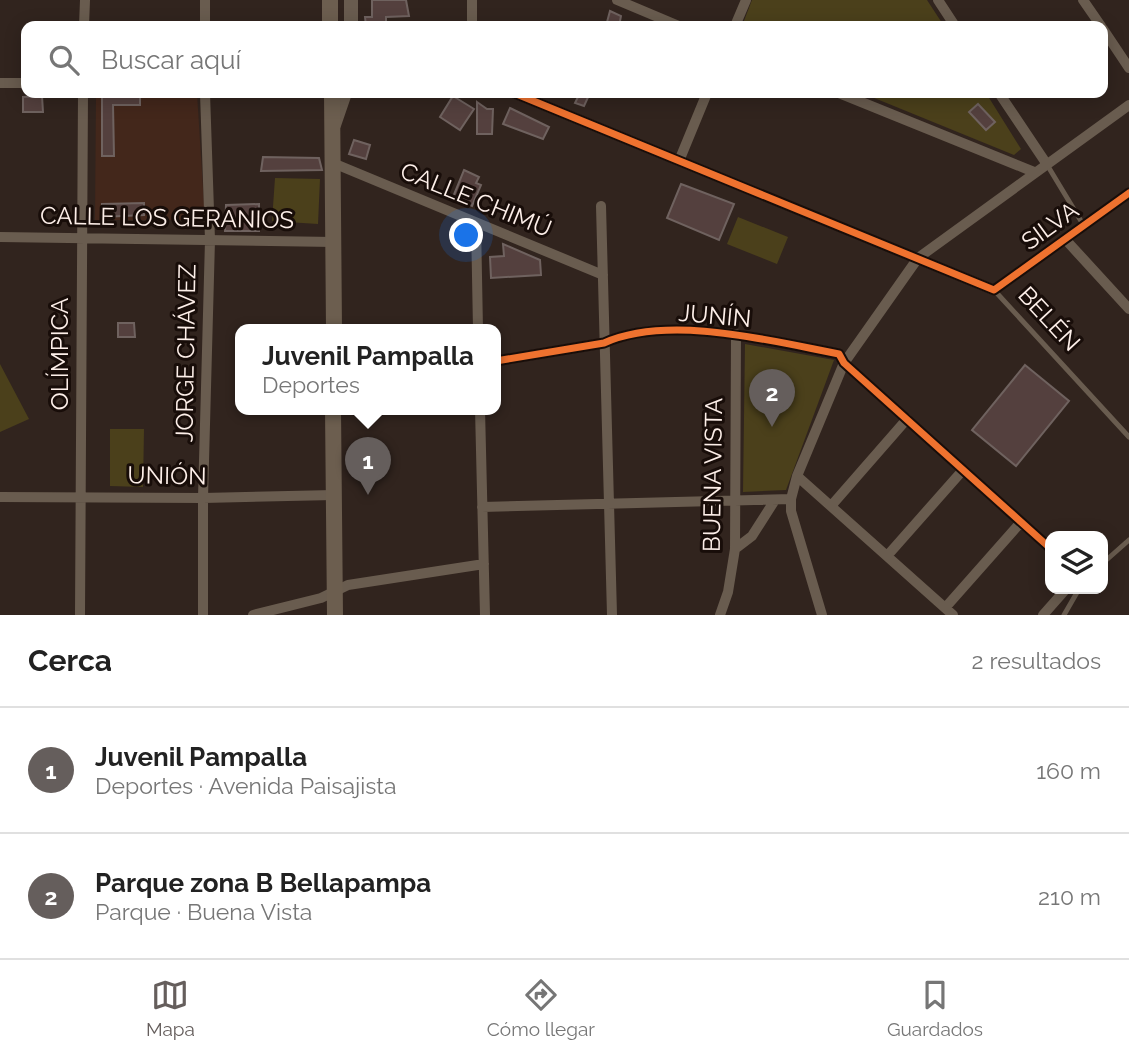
<!DOCTYPE html>
<html lang="es">
<head>
<meta charset="utf-8">
<style>
	:root { --surface:#fff; --page:#f6f6f6; --text:#222; --muted:#767676; --line:#e0e0e0; --accent:#655e5c }
	body { margin:0; font-family:Raleway,sans-serif; background:var(--page); color:var(--text) }
	.controls { position:absolute; right:21px; bottom:21px; display:grid; overflow:hidden; border-radius:14px; box-shadow:0 4px 18px #0003 }
	.controls button { width:63px; height:63px; display:grid; place-items:center; padding:0; border:0; border-bottom:2px solid var(--line); background:var(--surface); color:var(--text); font:35px sans-serif }
	.you { position:absolute; left:467px; top:236px; width:24px; height:24px; margin:-18px; border:5px solid #fff; border-radius:50%; background:#1a73e8; box-shadow:0 0 0 10px #1a73e833 }
	.badge { display:grid; place-items:center; width:46px; height:46px; border-radius:50%; background:var(--accent); color:#fff; font-size:23px; font-weight:700 }
	.pin { position:absolute; translate:-50% -58px; filter:drop-shadow(0 2px 4px #0008) }
	.pin::after { content:''; position:absolute; top:37px; width:24px; height:21px; background:inherit; clip-path:polygon(0 0,100% 0,50% 100%) }
	.popup { position:absolute; left:235px; top:324px; width:266px; height:91px; box-sizing:border-box; display:grid; place-content:center; border-radius:14px; background:var(--surface); filter:drop-shadow(0 2px 5px #0005); font-size:23px; white-space:nowrap; color:var(--muted) }
	.popup b { font-size:26px; color:var(--text) }
	.popup::after { content:''; position:absolute; left:50%; top:100%; margin-left:-14px; border:14px solid transparent; border-top-color:var(--surface) }
	.list { margin:0; padding:0; list-style:none }
	h2 { display:flex; justify-content:space-between; align-items:center; height:91px; margin:0; padding:0 28px; font-size:30px }
	h2 small { font-size:23px; font-weight:400; color:var(--muted) }
	.list li { display:grid; grid-template-columns:46px 1fr auto; gap:21px; align-items:center; box-sizing:border-box; height:126px; padding:0 28px; border-top:2px solid var(--line) }
	.list b { display:block; font-size:26px; white-space:nowrap }
	.list p { margin:0; font-size:23px; white-space:nowrap; color:var(--muted) }
	.list em { font-size:23px; font-style:normal; color:var(--muted) }
	.icon { flex:none; width:38px; height:38px; fill:none; stroke:currentColor; stroke-width:2; stroke-linecap:round; stroke-linejoin:round }
	.map { position:relative; flex:none; width:1129px; height:615px; overflow:hidden }
	.search { position:absolute; background:var(--surface); box-shadow:0 4px 18px #0003; left:21px; right:21px; top:21px; height:77px; display:flex; align-items:center; gap:18px; box-sizing:border-box; padding:0 24px; border-radius:14px; color:var(--muted); font-size:26px }
	.sheet { height:343px; background:var(--surface) }
	nav { display:flex; justify-content:space-around; align-items:center; box-sizing:border-box; height:98px; border-top:2px solid var(--line); background:var(--surface); font-size:19px; color:var(--muted) }
	nav a { display:grid; justify-items:center; gap:4px }
	nav .on { color:var(--accent) }
	.map>svg:first-child { display:block }
	.built { fill:#43271b }
	.green { fill:#4b401b }
	.building { fill:#54403e; stroke:#6f625f; stroke-width:2 }
	.lines { fill:none; stroke-linecap:round; stroke-linejoin:round }
	.service { stroke:#695c4f; stroke-width:5 }
	.minor { stroke:#695c4f; stroke-width:10 }
	.tertiary { stroke:#695c4f; stroke-width:14 }
	.secondary { stroke:#6c5e4f; stroke-width:16 }
	.cycleway-casing { stroke:#180d09; stroke-width:11 }
	.cycleway { stroke:#ef722f; stroke-width:7 }
	.labels { text-anchor:middle; stroke-width:6; stroke-linejoin:round; paint-order:stroke }
	.street-label { font-size:24px; fill:#fdefe9; stroke:#180d09 }
</style>
</head>
<body>
<div class="map">
<svg width="1129" height="615" viewBox="0 0 1129 615">
	<rect width="100%" height="100%" fill="#31241e"/>
	<path class="built" d="M 96,93 L 197,93 L 205,220 L 95,220 Z"/>
	<path class="green" d="M 752,0 L 927,0 L 944,26 L 742,26 Z
		M 862,93 L 986,93 L 1021,149 L 1014,155 Z
		M 275,178 L 320,179 L 318,224 L 272,221 Z
		M 738,217 L 788,237 L 777,264 L 727,244 Z
		M 745,344 L 834,360 L 786,490 L 743,492 Z
		M 0,364 L 29,419 L 0,432 Z
		M 110,429 L 144,429 L 143,487 L 110,486 Z"/>
	<path class="building" d="M 372,0 L 406,0 L 409,16 L 386,17 L 386,26 L 366,26 L 365,17 L 372,17 Z
		M 610,11 L 621,16 L 619,26 L 607,22 Z
		M 580,93 L 590,93 L 584,106 L 575,103 Z
		M 102,95 L 140,95 L 140,105 L 113,105 L 114,156 L 102,156 Z
		M 42,96 L 43,112 L 23,112 L 23,97 Z
		M 453,96 L 474,109 L 460,130 L 440,117 Z
		M 477,102 L 487,109 L 493,109 L 492,134 L 477,134 Z
		M 978,104 L 995,122 L 986,130 L 969,112 Z
		M 510,108 L 549,127 L 543,139 L 503,124 Z
		M 354,140 L 370,145 L 366,159 L 349,154 Z
		M 263,157 L 319,158 L 322,170 L 261,171 Z
		M 464,170 L 479,177 L 476,183 L 481,185 L 472,206 L 453,197 Z
		M 681,184 L 734,204 L 719,240 L 667,218 Z
		M 144,203 L 144,215 L 102,217 L 102,204 Z
		M 259,204 L 259,231 L 225,231 L 226,205 Z
		M 503,244 L 540,260 L 541,275 L 491,278 L 490,257 L 504,256 Z
		M 118,323 L 134,323 L 135,337 L 118,337 Z
		M 1025,365 L 1069,401 L 1016,466 L 972,430 Z"/>
	<g class="lines">
		<path class="service" d="M 1046,163 L 1084,226
			M 994,290 L 1129,437
			M 1103,563 L 1129,540
			M 1064,615 L 1079,589"/>
		<path class="minor" d="M 205,0 L 205,26
			M 617,0 L 679,26
			M 938,0 L 955,26
			M 1083,0 L 1101,26
			M 84,26 L 85,0
			M 472,26 L 472,0
			M 735,26 L 746,0
			M 1103,29 L 1129,68
			M 0,83 L 26,83
			M 514,93 L 994,290 L 1129,193
			M 839,93 L 1034,172
			M 999,93 L 1046,163
			M 679,161 L 707,93
			M 333,163 L 603,275
			M 601,206 L 612,615
			M 476,223 L 478,329
			M 0,237 L 334,242
			M 1065,239 L 1129,309
			M 496,361 L 604,343 C 669,314 771,341 839,354 L 844,363 L 1050,548
			M 480,409 L 485,615
			M 797,476 L 953,615
			M 0,497 L 203,498 L 334,495
			M 831,506 L 907,419
			M 482,507 L 791,499
			M 735,549 L 752,536 L 775,500
			M 887,556 L 963,470
			M 945,608 L 1021,522
			M 80,615 L 83,93
			M 203,615 L 203,498 L 210,240 L 205,93
			M 253,615 L 321,598 L 348,585 L 484,564
			M 720,615 L 728,592 L 735,549 L 736,334
			M 822,615 L 791,511 L 791,499 L 797,476 L 844,363 L 918,258 L 1129,105
			M 1043,615 L 1066,589"/>
		<path class="tertiary" d="M 351,26 L 351,0
			M 334,125 L 345,93"/>
		<path class="secondary" d="M 330,0 L 330,26
			M 332,93 L 334,329
			M 333,409 L 335,615"/>
		<g class="cycleway-casing">
			<path id="cycleway" d="M 514,93 L 994,290 L 1129,193
				M 496,361 L 604,343 C 669,314 771,341 839,354 L 844,363 L 1050,548"/>
		</g>
		<use href="#cycleway" class="cycleway"/>
	</g>
	<g class="labels">
		<g class="street-label">
			<text transform="translate(476 200) rotate(22)" y="8">CALLE CHIMÚ</text>
			<text transform="translate(167 218) rotate(1)" y="8">CALLE LOS GERANIOS</text>
			<text transform="translate(1050 226) rotate(-36)" y="8">SILVA</text>
			<text transform="translate(715 316) rotate(5)" y="8">JUNÍN</text>
			<text transform="translate(1049 319) rotate(47)" y="8">BELÉN</text>
			<text transform="translate(186 353) rotate(-89)" y="8">JORGE CHÁVEZ</text>
			<text transform="translate(60 354) rotate(-90)" y="8">OLÍMPICA</text>
			<text transform="translate(713 475) rotate(-89)" y="8">BUENA VISTA</text>
			<text transform="translate(167 476) rotate(1)" y="8">UNIÓN</text>
		</g>
	</g>
</svg>
<div class="controls">
<button><svg class="icon" aria-label="layers" viewBox="0 0 24 24"><path d="M12 4l9 5-9 5-9-5zM3 14l9 5 9-5"/></svg></button>
</div>
<div class="you"></div>
<div class="pin badge" style="left:368px;top:495px">1</div>
<div class="popup"><b>Juvenil Pampalla</b>Deportes</div>
<div class="pin badge" style="left:772px;top:427px">2</div>
<div class="search"><svg class="icon" aria-label="search" viewBox="0 0 24 24"><circle cx="10" cy="10" r="6"/><path d="M15 15l6 6"/></svg>Buscar aquí</div>
</div>
<section class="sheet">
<h2>Cerca<small>2 resultados</small></h2>
<ul class="list">
<li><span class="badge">1</span><div><b>Juvenil Pampalla</b><p>Deportes · Avenida Paisajista</p></div><em>160 m</em></li>
<li><span class="badge">2</span><div><b>Parque zona B Bellapampa</b><p>Parque · Buena Vista</p></div><em>210 m</em></li>
</ul>
</section>
<nav>
<a class="on"><svg class="icon" aria-label="map" viewBox="0 0 24 24"><path d="M3 6l6-2 6 2 6-2v14l-6 2-6-2-6 2zM9 4v14M15 6v14"/></svg>Mapa</a>
<a><svg class="icon" aria-label="directions" viewBox="0 0 24 24"><path d="M12 3l9 9-9 9-9-9zM9 14v-3h6M13 9l2 2-2 2"/></svg>Cómo llegar</a>
<a><svg class="icon" aria-label="saved" viewBox="0 0 24 24"><path d="M7 4h10v16l-5-4-5 4z"/></svg>Guardados</a>
</nav>
</body>
</html>
